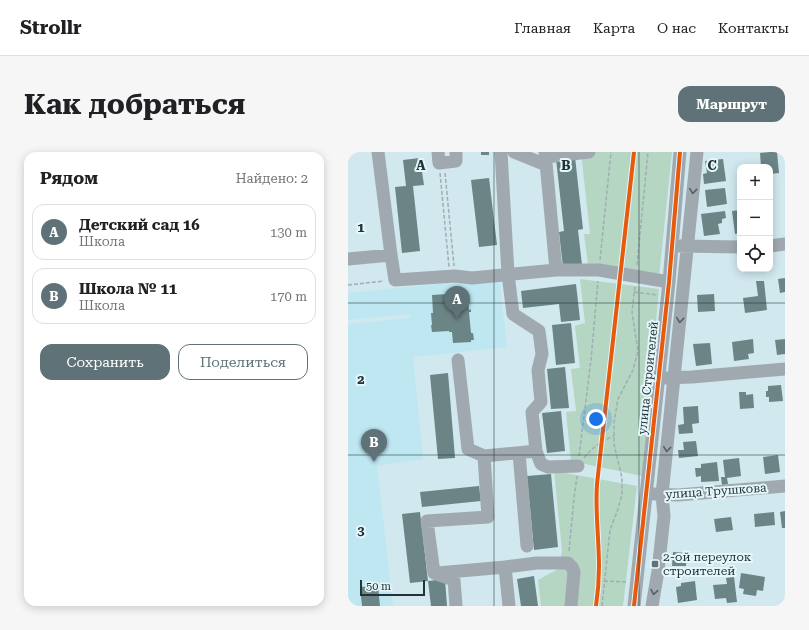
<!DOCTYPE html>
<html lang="ru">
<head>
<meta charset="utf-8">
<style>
	:root { --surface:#fff; --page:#f6f6f6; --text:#202124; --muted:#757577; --line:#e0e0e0; --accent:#5e7277 }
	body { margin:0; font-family:"Roboto Serif",serif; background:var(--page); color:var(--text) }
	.controls { position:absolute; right:12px; top:12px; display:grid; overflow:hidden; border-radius:8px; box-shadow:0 2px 10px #0003 }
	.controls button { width:36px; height:36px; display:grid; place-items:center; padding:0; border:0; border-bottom:1px solid var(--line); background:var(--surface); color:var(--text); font:20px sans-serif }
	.scale { position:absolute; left:12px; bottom:10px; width:65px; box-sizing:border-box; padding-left:4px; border:2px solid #213337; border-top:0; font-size:11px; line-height:14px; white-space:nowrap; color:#213337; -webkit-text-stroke:3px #e6f7fc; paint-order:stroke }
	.you { position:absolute; left:248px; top:267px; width:14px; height:14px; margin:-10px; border:3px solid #fff; border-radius:50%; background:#1a73e8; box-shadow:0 0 0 6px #1a73e833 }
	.badge { display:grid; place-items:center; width:26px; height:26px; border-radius:50%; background:var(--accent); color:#fff; font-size:13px; font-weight:700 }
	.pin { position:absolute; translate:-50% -33px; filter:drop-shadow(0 1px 2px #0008) }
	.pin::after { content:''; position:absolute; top:21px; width:14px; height:12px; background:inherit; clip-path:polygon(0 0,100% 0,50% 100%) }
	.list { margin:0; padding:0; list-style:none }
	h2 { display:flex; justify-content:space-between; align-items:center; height:52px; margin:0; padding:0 16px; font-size:17px }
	h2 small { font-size:13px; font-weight:400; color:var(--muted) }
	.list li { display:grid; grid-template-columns:26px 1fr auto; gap:12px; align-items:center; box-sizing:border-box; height:56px; margin:0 8px 8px; padding:0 8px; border:1px solid var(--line); border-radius:12px }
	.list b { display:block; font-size:15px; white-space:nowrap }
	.list p { margin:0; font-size:13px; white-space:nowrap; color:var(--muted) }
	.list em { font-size:13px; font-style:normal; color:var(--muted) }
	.actions { display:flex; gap:8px; padding:12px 16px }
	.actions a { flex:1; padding:9px 0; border:1px solid var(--accent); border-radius:12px; text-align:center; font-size:14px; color:var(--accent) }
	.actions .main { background:var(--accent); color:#fff }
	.icon { flex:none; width:22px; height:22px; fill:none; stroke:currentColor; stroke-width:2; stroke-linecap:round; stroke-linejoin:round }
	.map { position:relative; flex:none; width:437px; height:454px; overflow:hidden; border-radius:12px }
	header { display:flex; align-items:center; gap:24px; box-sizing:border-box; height:56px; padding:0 20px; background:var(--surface); border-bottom:1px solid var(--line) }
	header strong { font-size:19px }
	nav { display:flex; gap:22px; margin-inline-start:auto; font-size:14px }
	.intro { display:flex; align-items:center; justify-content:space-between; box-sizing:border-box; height:96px; padding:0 24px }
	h1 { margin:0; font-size:28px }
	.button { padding:10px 18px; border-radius:12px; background:var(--accent); color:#fff; font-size:14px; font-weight:700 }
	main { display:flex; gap:24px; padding:0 24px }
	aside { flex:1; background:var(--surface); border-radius:12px; box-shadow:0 2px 10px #0003 }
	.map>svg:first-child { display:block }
	.built { fill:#bee7f2 }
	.green { fill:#b4d6c3 }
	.building { fill:#6b8485 }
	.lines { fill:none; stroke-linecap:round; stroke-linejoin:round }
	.path { stroke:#a2adb3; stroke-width:1.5; stroke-dasharray:4 2; stroke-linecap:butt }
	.minor { stroke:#a0a9b0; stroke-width:13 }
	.cycleway-casing { stroke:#e6f7fc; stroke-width:6 }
	.cycleway { stroke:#e8590c; stroke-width:4 }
	.oneway { stroke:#546267 }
	.grid { fill:none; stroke:#213337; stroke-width:1; stroke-opacity:0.55 }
	.poi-dot { fill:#5e7277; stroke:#e6f7fc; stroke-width:1.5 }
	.labels { text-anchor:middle; stroke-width:4; stroke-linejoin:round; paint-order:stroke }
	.street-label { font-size:12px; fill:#213337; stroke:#e6f7fc }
	.poi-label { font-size:12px; fill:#213337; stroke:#e6f7fc; text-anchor:start }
	.grid-label { font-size:13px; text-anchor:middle; font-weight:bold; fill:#213337; stroke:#e6f7fc; stroke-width:4; stroke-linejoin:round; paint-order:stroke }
</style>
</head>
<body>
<header>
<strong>Strollr</strong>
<nav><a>Главная</a><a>Карта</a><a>О нас</a><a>Контакты</a></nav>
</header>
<div class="intro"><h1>Как добраться</h1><a class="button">Маршрут</a></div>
<main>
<aside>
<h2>Рядом<small>Найдено: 2</small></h2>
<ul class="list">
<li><span class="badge">A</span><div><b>Детский сад 16</b><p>Школа</p></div><em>130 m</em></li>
<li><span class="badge">B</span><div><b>Школа № 11</b><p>Школа</p></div><em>170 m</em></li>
</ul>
<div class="actions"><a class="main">Сохранить</a><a>Поделиться</a></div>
</aside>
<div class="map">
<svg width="437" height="454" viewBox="0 0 437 454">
	<rect width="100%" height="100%" fill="#d0e8ee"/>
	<path class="built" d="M 151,126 L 159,195 L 65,205 L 75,307 L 29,314 L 45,454 L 0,454 L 0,172 L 61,166 L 62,162 L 0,168 L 0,141 Z"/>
	<path class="green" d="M 233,0 L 324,0 L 311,125 L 240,113 L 236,82 L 242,82 Z
		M 232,127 L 311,137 L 294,324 L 223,309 L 218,260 L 228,259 L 223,217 L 232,216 L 227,174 L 237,171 Z
		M 206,319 L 289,334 L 275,454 L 193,454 L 190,428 L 212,416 L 214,398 Z"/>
	<path class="building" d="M 133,0 L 141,0 L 141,3 L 133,3 Z
		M 422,0 L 429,0 L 431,21 L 422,22 L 422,15 L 413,15 L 412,1 Z
		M 227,5 L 235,77 L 230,78 L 234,113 L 215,115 L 211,80 L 216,79 L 208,7 Z
		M 72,6 L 76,33 L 65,34 L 72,99 L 54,101 L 47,35 L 58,34 L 55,8 Z
		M 375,7 L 378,29 L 356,32 L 355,22 L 359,21 L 357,9 Z
		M 141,26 L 149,93 L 131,95 L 123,28 Z
		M 377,36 L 379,52 L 359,55 L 357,38 Z
		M 392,58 L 392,81 L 387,82 L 384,59 Z
		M 377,59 L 378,66 L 374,67 L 374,71 L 370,72 L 372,82 L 356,84 L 353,62 Z
		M 437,126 L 437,140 L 432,141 L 430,127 Z
		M 408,129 L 416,129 L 419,158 L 397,161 L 395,146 L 410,144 Z
		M 228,132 L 232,168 L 213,170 L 211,152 L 175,156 L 173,139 Z
		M 112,137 L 112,140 L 119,140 L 121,158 L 123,157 L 123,160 L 121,160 L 123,181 L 125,181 L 126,188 L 123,188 L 123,190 L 105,191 L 104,180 L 101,180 L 101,179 L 84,180 L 83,173 L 84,173 L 83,161 L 85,161 L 84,143 L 99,142 L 99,139 Z
		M 366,142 L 367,159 L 350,160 L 349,143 Z
		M 223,171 L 227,211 L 208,213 L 204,173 Z
		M 405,187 L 406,201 L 400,202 L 401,207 L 386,209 L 384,190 Z
		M 437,187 L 437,202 L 429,203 L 427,188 Z
		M 362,191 L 364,212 L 348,214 L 345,192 Z
		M 217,215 L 221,256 L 203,257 L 199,217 Z
		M 100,221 L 107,306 L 90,307 L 82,223 Z
		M 433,233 L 435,249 L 421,250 L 421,245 L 418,245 L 418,239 L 420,239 L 420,234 Z
		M 391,240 L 398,240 L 398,243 L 405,242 L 406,256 L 392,257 Z
		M 350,254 L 351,271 L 344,272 L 345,281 L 331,282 L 330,273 L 336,272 L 335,255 Z
		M 213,259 L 217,299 L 199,301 L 194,261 Z
		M 348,289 L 350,304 L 331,306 L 330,298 L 336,298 L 335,290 Z
		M 430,303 L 432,320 L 417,322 L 415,305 Z
		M 391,306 L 393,324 L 379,326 L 380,332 L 374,333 L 373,325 L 377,325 L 375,308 Z
		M 369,310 L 371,329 L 353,330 L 353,324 L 348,325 L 347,316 L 353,316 L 353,312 Z
		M 203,322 L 210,395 L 186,398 L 179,324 Z
		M 131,334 L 133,349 L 74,355 L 72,340 Z
		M 437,359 L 437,376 L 434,376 L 432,360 Z
		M 72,360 L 80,429 L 62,431 L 54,362 Z
		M 426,360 L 427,373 L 407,375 L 406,362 Z
		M 383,365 L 385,378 L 368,380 L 366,367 Z
		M 325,400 L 339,401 L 338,414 L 324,414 Z
		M 393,421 L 417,425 L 415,439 L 409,438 L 408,444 L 395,442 L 396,437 L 391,436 Z
		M 186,424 L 190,454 L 173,454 L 169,427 Z
		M 386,425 L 389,450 L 379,451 L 378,446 L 367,447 L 365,433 L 379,432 L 378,426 Z
		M 97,427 L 99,454 L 83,454 L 80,429 Z
		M 347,429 L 349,448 L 330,451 L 328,435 L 333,434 L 333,431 Z
		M 30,434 L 32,454 L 14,454 L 12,435 Z"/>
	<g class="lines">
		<path class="path" d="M 92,21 L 101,115
			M 97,21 L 106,114
			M 252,108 L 263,0
			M 289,113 L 300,0
			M 0,133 L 36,129
			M 286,140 L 310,143
			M 231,304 L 243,208 L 250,129
			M 236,306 C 245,295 253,289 266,284
			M 221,399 L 226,346 L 229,324
			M 256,429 L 278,430
			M 254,454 L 262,378 L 269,360 L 274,343 L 274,326 L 266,292 L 266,270 L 270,247 L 285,218 L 290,199 L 284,160 L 287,134"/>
		<path class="minor" d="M 30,0 L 43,103 L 47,128 L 107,124 L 124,126 L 208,118 L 251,118 L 321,130
			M 90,0 L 91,11 L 108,9 L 108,0
			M 153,0 L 160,122 L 165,162 L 191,179 L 194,202 L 190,218 L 193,250 L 184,260 L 188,299 L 193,312 L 200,315 L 230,314
			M 166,0 L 198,13
			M 197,0 L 208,118
			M 198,5 L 241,0
			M 332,94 L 392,95
			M 422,94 L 437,92
			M 0,107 L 43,103
			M 110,208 L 120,297 L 136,304 L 188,299
			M 318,226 L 344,225 L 437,217
			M 171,301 L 179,394
			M 306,342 L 330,343 L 437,334
			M 157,415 L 189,411 L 220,411 L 224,415 L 226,420 L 223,454
			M 90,421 L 157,415 L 161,454
			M 108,454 L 106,428 L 86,421 L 79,369 L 140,365 L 136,304
			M 286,454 L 321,130 L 332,0
			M 304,454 L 310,419 L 316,364 L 314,343 L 349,0"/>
		<g class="cycleway-casing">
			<path id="cycleway" d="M 248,454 C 250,441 251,427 251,414 C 251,386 247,360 249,332 L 286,0
				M 286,454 L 321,130 L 332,0"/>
		</g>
		<use href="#cycleway" class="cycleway"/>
	</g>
	<defs><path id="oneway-chevron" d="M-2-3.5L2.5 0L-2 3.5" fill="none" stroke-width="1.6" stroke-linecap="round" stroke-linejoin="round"/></defs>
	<g class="oneway">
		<use href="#oneway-chevron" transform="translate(345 39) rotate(96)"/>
		<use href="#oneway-chevron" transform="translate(332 168) rotate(96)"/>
		<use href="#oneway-chevron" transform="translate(319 297) rotate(96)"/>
		<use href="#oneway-chevron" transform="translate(306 440) rotate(101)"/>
	</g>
	<path class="grid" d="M 146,0 L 146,454M 291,0 L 291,454M 0,151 L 437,151M 0,303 L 437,303"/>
	<rect class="poi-dot" x="303" y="408" width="8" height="8" rx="2"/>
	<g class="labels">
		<g class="street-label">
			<text transform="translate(300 226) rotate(-84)" y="4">улица Строителей</text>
			<text transform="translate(368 339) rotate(-4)" y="4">улица Трушкова</text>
		</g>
		<g class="poi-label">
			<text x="315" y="409">2-ой переулок<tspan x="315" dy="14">строителей</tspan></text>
		</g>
	</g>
	<g class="grid-label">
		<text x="73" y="18">A</text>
		<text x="218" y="18">B</text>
		<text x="364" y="18">C</text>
		<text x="13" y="80">1</text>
		<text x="13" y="232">2</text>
		<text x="13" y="383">3</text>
	</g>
</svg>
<div class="controls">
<button>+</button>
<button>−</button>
<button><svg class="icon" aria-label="locate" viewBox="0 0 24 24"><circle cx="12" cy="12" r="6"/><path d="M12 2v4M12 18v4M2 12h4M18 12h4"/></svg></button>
</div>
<div class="scale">50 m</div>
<div class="you"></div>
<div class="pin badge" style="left:109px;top:167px">A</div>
<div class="pin badge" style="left:26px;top:310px">B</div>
</div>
</main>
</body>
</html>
